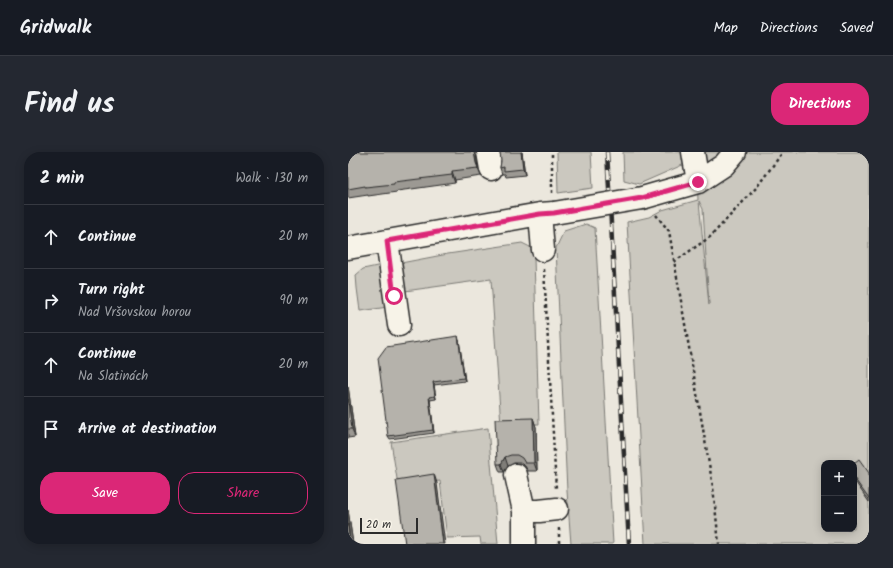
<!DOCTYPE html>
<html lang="en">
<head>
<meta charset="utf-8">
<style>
	:root { --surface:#171b24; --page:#242831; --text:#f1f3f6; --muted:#9ea1a6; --line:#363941; --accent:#db2777 }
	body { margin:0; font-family:Kalam,sans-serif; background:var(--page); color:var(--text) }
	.controls { position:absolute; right:12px; bottom:12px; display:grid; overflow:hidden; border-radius:8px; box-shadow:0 2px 10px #0003 }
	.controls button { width:36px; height:36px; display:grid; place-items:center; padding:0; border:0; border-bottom:1px solid var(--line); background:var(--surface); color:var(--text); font:20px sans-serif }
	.scale { position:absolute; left:12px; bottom:10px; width:58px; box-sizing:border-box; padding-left:4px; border:2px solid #2b2b2b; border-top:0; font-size:11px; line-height:14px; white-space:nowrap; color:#2b2b2b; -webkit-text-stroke:3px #f7f3e8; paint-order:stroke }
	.stop { position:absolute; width:12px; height:12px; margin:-9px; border:3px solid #db2777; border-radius:50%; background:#fff }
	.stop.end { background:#db2777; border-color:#fff; box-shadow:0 1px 4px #0008 }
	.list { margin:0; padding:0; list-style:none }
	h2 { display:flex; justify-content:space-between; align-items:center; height:52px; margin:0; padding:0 16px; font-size:17px }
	h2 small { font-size:13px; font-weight:400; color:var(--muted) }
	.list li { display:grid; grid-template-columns:26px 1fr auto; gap:12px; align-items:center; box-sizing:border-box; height:64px; padding:0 16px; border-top:1px solid var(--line) }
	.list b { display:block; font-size:15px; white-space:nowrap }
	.list p { margin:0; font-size:13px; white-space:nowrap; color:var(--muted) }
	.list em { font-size:13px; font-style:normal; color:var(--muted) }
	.actions { display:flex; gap:8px; padding:12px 16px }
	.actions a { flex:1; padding:9px 0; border:1px solid var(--accent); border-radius:16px; text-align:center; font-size:14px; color:var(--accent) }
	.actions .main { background:var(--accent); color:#fff }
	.icon { flex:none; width:22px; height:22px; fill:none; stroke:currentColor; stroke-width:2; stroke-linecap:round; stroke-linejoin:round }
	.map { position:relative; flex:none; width:521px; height:392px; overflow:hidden; border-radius:16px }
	header { display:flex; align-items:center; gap:24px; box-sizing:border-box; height:56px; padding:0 20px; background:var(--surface); border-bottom:1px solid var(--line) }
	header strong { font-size:19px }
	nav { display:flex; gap:22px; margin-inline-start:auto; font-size:14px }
	.intro { display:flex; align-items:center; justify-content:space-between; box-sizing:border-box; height:96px; padding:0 24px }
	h1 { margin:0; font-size:28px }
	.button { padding:10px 18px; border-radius:16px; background:var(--accent); color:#fff; font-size:14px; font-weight:700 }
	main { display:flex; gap:24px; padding:0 24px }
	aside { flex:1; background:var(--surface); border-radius:16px; box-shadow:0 2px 10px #0003 }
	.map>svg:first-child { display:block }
	.green { fill:#cbc8bf; stroke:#7b7a75; fill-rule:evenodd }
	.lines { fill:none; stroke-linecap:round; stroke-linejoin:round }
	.minor-casing { stroke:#2b2b2b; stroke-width:25 }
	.path { stroke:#2b2b2b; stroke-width:2.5; stroke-dasharray:3 3; stroke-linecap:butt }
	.minor { stroke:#f7f3e8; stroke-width:22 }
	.rail-casing { stroke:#2b2b2b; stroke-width:4.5 }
	.rail { stroke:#f7f3e8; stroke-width:3; stroke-dasharray:9; stroke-linecap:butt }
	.minor-bridge-casing { stroke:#2b2b2b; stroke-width:25; stroke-linecap:butt }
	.minor-bridge { stroke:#f7f3e8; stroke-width:22 }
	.wall { fill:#9c9993; stroke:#2b2b2b }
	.shaded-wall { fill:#7f7d78; stroke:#2b2b2b }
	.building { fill:#b5b2ab; stroke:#2b2b2b }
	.route { stroke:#db2777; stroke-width:5 }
</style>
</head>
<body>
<header>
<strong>Gridwalk</strong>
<nav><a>Map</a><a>Directions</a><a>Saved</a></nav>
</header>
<div class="intro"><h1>Find us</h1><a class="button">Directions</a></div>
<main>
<aside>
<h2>2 min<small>Walk · 130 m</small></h2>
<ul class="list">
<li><svg class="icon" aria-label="ahead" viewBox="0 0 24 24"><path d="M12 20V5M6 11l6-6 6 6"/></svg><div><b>Continue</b></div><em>20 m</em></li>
<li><svg class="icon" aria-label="right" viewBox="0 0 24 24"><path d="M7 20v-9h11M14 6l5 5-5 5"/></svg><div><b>Turn right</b><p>Nad Vršovskou horou</p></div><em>90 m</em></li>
<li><svg class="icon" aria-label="ahead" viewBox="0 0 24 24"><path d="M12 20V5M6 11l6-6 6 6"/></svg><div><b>Continue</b><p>Na Slatinách</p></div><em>20 m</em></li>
<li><svg class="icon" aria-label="arrive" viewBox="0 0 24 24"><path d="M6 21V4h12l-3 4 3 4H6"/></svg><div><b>Arrive at destination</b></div></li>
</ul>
<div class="actions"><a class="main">Save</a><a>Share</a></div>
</aside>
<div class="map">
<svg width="521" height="392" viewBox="0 0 521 392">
	<rect width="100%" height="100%" fill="#ebe7dd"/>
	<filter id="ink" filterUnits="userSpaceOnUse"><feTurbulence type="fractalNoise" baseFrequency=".025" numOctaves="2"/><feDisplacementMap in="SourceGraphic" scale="8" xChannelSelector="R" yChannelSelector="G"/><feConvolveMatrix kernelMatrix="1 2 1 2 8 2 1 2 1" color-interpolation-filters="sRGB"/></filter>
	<g filter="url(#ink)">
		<path class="green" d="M 209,0 L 243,0 L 245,36 L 210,41 Z
			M 275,0 L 337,0 L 339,11 L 291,32 L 276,28 Z
			M 348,0 L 521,0 L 521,392 L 297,392 L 279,70 L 301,65 L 314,58 L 350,48 ZM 351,49 L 355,57 L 361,153 ZM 476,311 L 506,311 L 506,377 L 476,377 Z
			M 238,72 L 247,76 L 265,392 L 223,392 L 219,339 L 208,96 L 216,79 Z
			M 174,91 L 182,95 L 186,106 L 191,272 L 153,273 L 143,127 L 57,139 L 53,111 L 100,102 Z
			M 34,113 L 40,155 L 12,159 L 9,136 L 8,123 L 15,117 Z
			M 140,276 L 150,392 L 133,392 L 132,385 L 99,386 L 92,329 L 50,333 L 43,290 Z"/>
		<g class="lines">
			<g class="minor-casing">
				<path id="minor" d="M 140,0 L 143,17
					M 345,0 L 350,30
					M 294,46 L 350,30 L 376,13 L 387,0
					M 192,62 L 195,98
					M 39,89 L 51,173
					M 0,96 L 192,62 L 206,61
					M 168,323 L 176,359 L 176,392
					M 176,359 L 191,359 L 209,357"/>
			</g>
			<path class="path" d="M 204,41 L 204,0
				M 308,63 L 321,79 L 365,335 L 371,392
				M 326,110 L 362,85 L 408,36 L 435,0
				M 196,117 L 208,337
				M 211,376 L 211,392"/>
			<use href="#minor" class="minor"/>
			<g class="rail-casing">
				<path id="rail" d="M 259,0 L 281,392"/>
			</g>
			<use href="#rail" class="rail"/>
			<g class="minor-bridge-casing">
				<path id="minor-bridge" d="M 206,61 L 294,46"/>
			</g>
			<use href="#minor-bridge" class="minor-bridge"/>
		</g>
		<path class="wall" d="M 0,0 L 128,2 L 130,17 L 133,24 L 107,28 L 107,31 L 49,39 L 49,40 L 20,44 L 20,43 L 0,46 Z
			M 174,0 L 177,23 L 158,25 L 157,22 L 154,22 L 152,16 L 153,9 Z
			M 111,188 L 117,229 L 86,233 L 88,247 L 82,248 L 86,281 L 42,287 L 40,284 Z
			M 0,234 L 7,285 L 0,286 Z
			M 185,266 L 188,275 L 189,319 L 180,319 L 177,314 L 172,311 L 166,311 L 160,314 L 156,320 L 152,320 L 149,312 Z
			M 506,311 L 521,321 L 521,350 L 506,328 Z
			M 0,358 L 5,392 L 0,392 Z"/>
		<path class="shaded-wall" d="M 126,0 L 128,0 L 130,17 L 128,11 Z
			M 173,0 L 174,0 L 177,23 L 175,17 Z
			M 104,19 L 107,28 L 107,31 L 104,23 Z
			M 110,184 L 111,188 L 117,229 L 116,226 Z
			M 85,230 L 86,233 L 88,247 L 87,244 Z
			M 0,234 L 7,285 L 4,277 L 0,247 Z
			M 81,245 L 82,248 L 86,281 L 85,278 Z
			M 185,266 L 188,275 L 189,319 L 186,311 Z
			M 157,305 L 160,314 L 156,320 L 153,312 Z
			M 86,322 L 89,331 L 97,392 L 95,392 Z
			M 0,358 L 5,392 L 3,392 L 2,389 L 0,372 Z"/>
		<path class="building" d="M 0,0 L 126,0 L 128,11 L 130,16 L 104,19 L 104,23 L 46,30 L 46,32 L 17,35 L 17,34 L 0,37 Z
			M 152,0 L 173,0 L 175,17 L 156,19 L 156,15 L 152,16 L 153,9 Z
			M 110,184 L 116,226 L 85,230 L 87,244 L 81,245 L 85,278 L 40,284 L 30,206 L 38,195 Z
			M 0,247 L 4,277 L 0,277 Z
			M 185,266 L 186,311 L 177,311 L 174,306 L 169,303 L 163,303 L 157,305 L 153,312 L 149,312 L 147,267 Z
			M 511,307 L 521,321 L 521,347 L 506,326 L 506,311 Z
			M 86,322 L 95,392 L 57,392 L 48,328 Z
			M 0,372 L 2,389 L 0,389 Z"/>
	</g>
	<g class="lines" filter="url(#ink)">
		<path class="route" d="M 46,144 L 39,89 L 192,62 L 206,61 L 294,46 L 350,30"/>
	</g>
</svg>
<div class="controls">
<button>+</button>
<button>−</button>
</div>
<div class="scale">20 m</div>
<div class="stop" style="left:46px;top:144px"></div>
<div class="stop end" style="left:350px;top:30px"></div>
</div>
</main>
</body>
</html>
